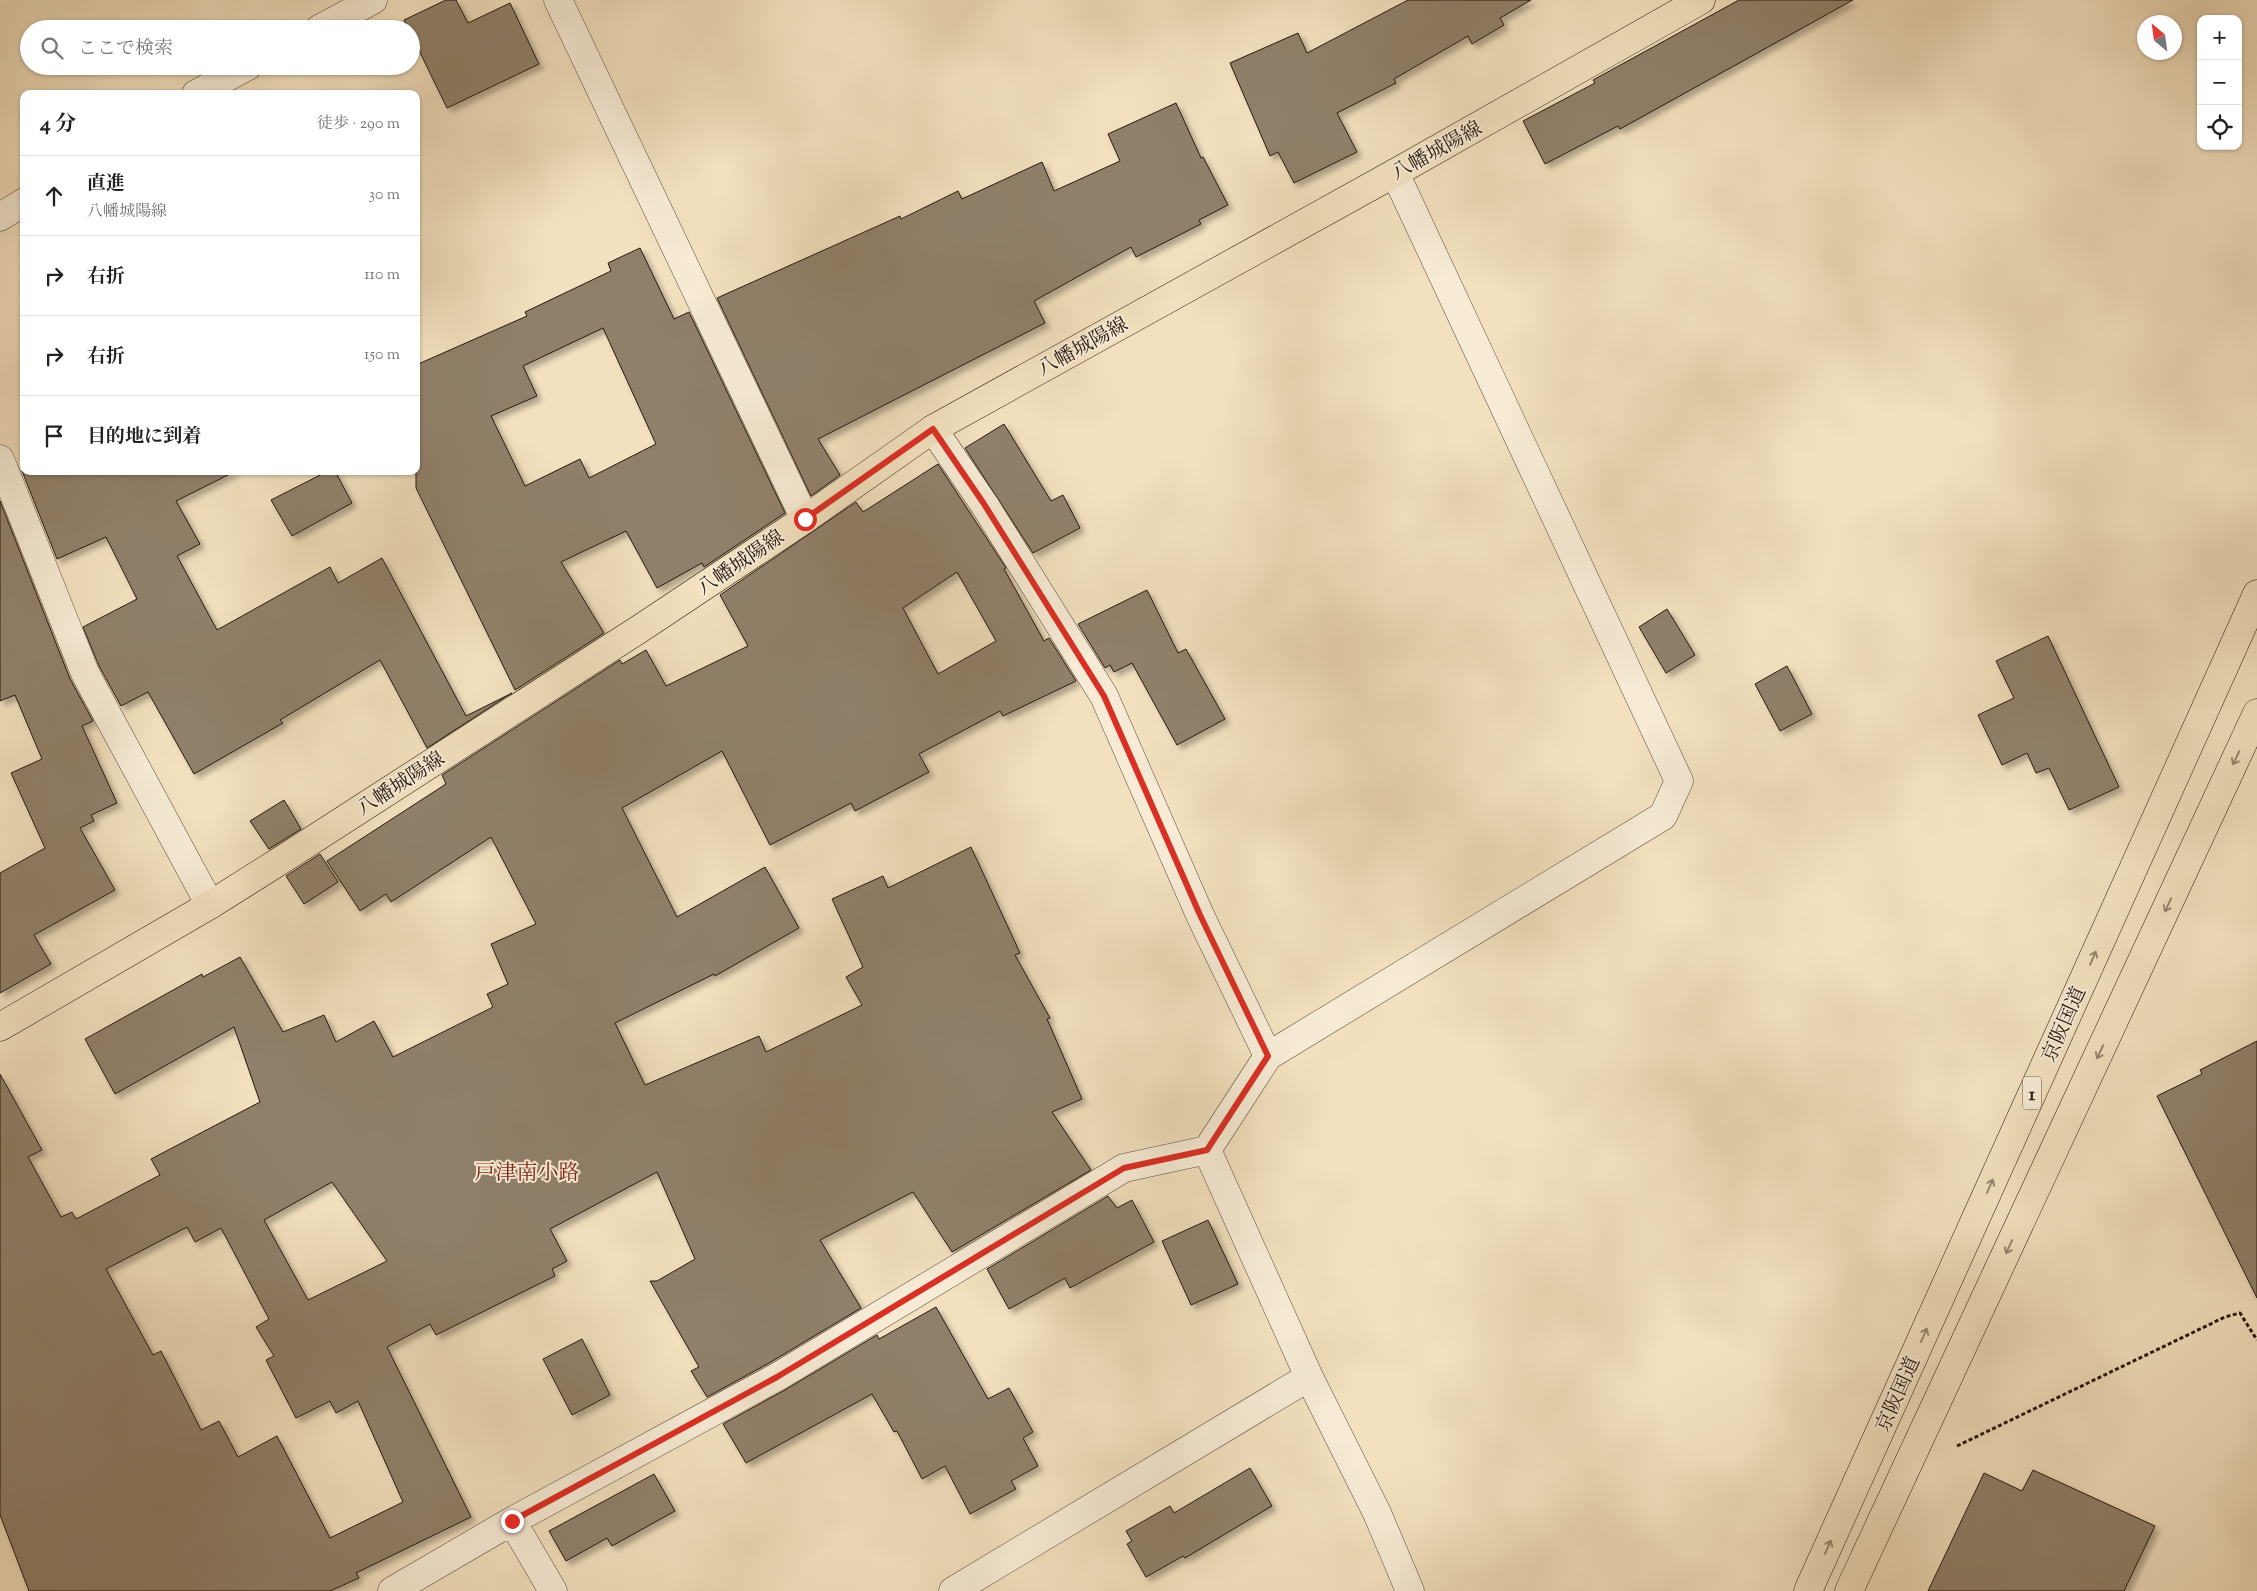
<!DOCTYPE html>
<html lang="ja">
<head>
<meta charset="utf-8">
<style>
	:root { --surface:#fff; --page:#f2f2f2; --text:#222; --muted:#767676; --line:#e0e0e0 }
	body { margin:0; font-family:"Sorts Mill Goudy","Noto Serif JP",serif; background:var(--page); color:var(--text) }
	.controls { position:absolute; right:15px; top:15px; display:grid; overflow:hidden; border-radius:10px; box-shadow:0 1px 4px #0004 }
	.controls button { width:45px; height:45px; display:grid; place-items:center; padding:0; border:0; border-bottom:1px solid var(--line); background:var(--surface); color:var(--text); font:25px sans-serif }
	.compass { position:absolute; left:2137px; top:15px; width:45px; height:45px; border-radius:50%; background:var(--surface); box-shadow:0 1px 4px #0004; rotate:331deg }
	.stop { position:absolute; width:15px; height:15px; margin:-11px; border:4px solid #d93025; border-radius:50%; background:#fff }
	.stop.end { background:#d93025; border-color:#fff; box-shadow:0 1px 5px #0008 }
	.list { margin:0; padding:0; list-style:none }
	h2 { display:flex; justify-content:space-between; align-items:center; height:65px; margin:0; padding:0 20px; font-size:21px }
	h2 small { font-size:16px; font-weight:400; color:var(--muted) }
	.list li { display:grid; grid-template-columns:32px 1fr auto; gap:15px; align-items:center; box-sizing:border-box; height:80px; padding:0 20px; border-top:1px solid var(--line) }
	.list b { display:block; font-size:19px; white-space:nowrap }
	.list p { margin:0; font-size:16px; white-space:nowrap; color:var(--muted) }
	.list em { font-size:16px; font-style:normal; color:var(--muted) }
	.icon { flex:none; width:28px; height:28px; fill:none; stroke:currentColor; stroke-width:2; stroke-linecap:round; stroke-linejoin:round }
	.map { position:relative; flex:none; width:2257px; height:1591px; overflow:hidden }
	.search { position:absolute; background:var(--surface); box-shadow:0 1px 4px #0004; left:20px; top:20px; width:400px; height:55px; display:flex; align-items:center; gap:12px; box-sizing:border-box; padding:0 18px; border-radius:28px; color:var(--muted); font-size:19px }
	.panel { position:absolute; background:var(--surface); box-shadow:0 1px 4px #0004; left:20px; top:90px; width:400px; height:385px; border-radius:10px }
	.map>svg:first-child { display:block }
	.building { fill:#90806a; stroke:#261810; fill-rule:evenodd; filter:url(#shadow) }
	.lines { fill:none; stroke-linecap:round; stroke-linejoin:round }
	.minor-casing { stroke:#594a3c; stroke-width:29 }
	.major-casing { stroke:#261810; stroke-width:29 }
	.highway-casing { stroke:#261810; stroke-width:29 }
	.path { stroke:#261810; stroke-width:3; stroke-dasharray:4 2.5; stroke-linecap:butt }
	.minor { stroke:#f7ebd5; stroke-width:28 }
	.major { stroke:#f2e0be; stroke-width:28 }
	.highway { stroke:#f2e0be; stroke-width:28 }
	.oneway { stroke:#968670 }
	.route { stroke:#d93025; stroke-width:6 }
	.labels { text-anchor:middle; stroke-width:4; stroke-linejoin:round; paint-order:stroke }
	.shield { fill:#f7ebd5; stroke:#65574b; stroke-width:1 }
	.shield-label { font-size:19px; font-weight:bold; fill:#261810 }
	.street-label { font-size:20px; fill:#261810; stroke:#f7ebd5 }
	.neighbourhood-label { font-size:21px; fill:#7a1f14; stroke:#f7ebd5 }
</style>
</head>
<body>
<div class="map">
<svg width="2257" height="1591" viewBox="0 0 2257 1591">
	<defs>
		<filter id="shadow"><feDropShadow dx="4.5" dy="4.5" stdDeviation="2.5" flood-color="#0004"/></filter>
	</defs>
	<rect width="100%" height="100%" fill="#f2e0be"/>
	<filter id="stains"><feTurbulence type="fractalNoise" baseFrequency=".004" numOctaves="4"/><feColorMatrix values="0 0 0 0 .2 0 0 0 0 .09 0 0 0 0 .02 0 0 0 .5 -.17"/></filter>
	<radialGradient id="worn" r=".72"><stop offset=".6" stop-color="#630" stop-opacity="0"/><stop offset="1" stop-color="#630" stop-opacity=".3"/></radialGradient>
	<path class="building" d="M 446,0 L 456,0 L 468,23 L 510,3 L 539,64 L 447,108 L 411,34 L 411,29 L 408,29 L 404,20 Z
		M 1408,0 L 1531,0 L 1500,18 L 1504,25 L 1472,44 L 1468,36 L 1394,79 L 1396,83 L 1337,113 L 1357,152 L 1294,183 L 1278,152 L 1270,156 L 1230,63 L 1298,33 L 1307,53 Z
		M 1739,0 L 1853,0 L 1620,129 L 1618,126 L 1545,164 L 1523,121 L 1595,83 L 1593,80 Z
		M 1176,103 L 1201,158 L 1203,157 L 1228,205 L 1199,220 L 1201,224 L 1136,257 L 1131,247 L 1034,301 L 1045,323 L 818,439 L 840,475 L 811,496 L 717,298 L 900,216 L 901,219 L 958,191 L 962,199 L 1042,162 L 1054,191 L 1120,161 L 1108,134 Z
		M 640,248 L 674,319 L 689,312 L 785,513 L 704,567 L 702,563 L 657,588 L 626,531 L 561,562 L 604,633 L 515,690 L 416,488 L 416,365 L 527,316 L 525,312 L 611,271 L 608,263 ZM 603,328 L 656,444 L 589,478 L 580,459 L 525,486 L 491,416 L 537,396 L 523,366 Z
		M 1004,424 L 1051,501 L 1063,495 L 1080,528 L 1033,553 L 965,448 Z
		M 938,464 L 1006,568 L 1004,569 L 1044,641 L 1049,638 L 1076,681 L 1003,716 L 1000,711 L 919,754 L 929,772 L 855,811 L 851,803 L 770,845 L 722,751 L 622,808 L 677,917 L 765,867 L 799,928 L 715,976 L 714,974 L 615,1023 L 645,1085 L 759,1036 L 766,1052 L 862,1005 L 846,977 L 863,967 L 832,899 L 883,876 L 888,888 L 971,847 L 1020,953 L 1015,955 L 1050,1018 L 1047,1019 L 1082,1099 L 1052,1112 L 1091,1170 L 952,1252 L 913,1192 L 820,1240 L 861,1308 L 769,1363 L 707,1397 L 691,1371 L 699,1367 L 650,1281 L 657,1281 L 695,1259 L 657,1172 L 550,1229 L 567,1261 L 552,1269 L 555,1276 L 436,1335 L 430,1324 L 387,1347 L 471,1517 L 356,1573 L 359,1578 L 330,1591 L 29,1591 L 0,1515 L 0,1074 L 42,1150 L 28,1157 L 61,1217 L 72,1212 L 76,1219 L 160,1175 L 151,1159 L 260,1102 L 234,1027 L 115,1094 L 85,1039 L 202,974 L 203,977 L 240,957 L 283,1032 L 324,1015 L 336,1042 L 374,1021 L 393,1057 L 493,1007 L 487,994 L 508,984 L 491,944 L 536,924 L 491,837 L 391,902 L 386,894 L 360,911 L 327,861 L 446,784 L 442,775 L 620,660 L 622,664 L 646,650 L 666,686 L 748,646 L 720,595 L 856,502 L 863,512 ZM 957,572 L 996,641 L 938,674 L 903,608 ZM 332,1182 L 387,1261 L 308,1300 L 264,1220 ZM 187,1227 L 195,1242 L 221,1228 L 269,1319 L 256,1327 L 274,1356 L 266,1360 L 296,1418 L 330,1401 L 336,1413 L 358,1401 L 403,1502 L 330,1538 L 277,1436 L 238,1457 L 219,1421 L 201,1430 L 161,1351 L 153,1355 L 106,1269 Z
		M 22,471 L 236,471 L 176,501 L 200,544 L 177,556 L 217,630 L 330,567 L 338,583 L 382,558 L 466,716 L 512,693 L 427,748 L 380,660 L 280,720 L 283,723 L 194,774 L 148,692 L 121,706 L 99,666 L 83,627 L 137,599 L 106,537 L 57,559 Z
		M 328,471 L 335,471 L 352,503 L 292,536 L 271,500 Z
		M 0,501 L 70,679 L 93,721 L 82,726 L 117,803 L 91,815 L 94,821 L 80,828 L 115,890 L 34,935 L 51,964 L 0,993 L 0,873 L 45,848 L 11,773 L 42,759 L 15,695 L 0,701 Z
		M 1147,590 L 1178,653 L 1186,649 L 1225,719 L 1177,745 L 1132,663 L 1114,672 L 1110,665 L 1105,668 L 1078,624 Z
		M 1667,609 L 1695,655 L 1666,673 L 1639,627 Z
		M 2048,636 L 2119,787 L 2069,810 L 2049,768 L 2036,773 L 2027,753 L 2002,765 L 1978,715 L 2014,698 L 1996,661 Z
		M 1787,666 L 1812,714 L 1780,731 L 1755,684 Z
		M 284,800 L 301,829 L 269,849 L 250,821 Z
		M 320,854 L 338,882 L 304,904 L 286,876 Z
		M 2257,1041 L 2257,1298 L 2157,1096 L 2202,1074 L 2200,1070 Z
		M 1108,1196 L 1117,1208 L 1132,1200 L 1154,1242 L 1070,1288 L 1065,1278 L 1009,1309 L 987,1269 Z
		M 1208,1220 L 1238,1284 L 1191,1305 L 1162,1241 Z
		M 936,1307 L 988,1399 L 1009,1388 L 1033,1432 L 1023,1438 L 1038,1466 L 1011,1481 L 1016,1489 L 970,1514 L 945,1466 L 922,1479 L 897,1431 L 894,1432 L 872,1394 L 746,1463 L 723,1424 L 785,1390 L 877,1335 L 879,1339 Z
		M 582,1339 L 610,1395 L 572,1415 L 543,1359 Z
		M 1250,1468 L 1272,1506 L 1185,1558 L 1183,1556 L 1146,1577 L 1127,1544 L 1132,1541 L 1126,1531 L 1170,1506 L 1174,1513 Z
		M 2033,1470 L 2155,1526 L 2124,1591 L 1928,1591 L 1984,1473 L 2022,1491 Z
		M 654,1474 L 675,1511 L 612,1546 L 607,1538 L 566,1561 L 549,1531 Z"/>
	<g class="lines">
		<g class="minor-casing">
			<path id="minor" d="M 558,0 L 805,519
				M 319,29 L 373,0
				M 196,94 L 248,66
				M 0,217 L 24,202
				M 933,429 L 984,504 L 1104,696 L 1200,915 L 1268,1056
				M 0,459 L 85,673 L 210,905
				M 1207,1150 L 1309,1377 L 1377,1513 L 1410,1591
				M 512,1521 L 553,1591
				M 392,1591 L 512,1521 L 777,1377 L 1124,1168 L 1207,1150 L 1268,1056 L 1663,816 L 1679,781 L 1395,173
				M 953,1591 L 1309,1377"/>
		</g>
		<g class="major-casing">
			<path id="major" d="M 0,1027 L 210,905 L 283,859 L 641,628 L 805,519 L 933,429 L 1395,173 L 1701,0"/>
		</g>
		<g class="highway-casing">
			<path id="highway" d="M 1808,1591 L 2257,594
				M 1849,1591 L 2257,713"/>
		</g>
		<path class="path" d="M 1957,1446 L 2225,1317 L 2240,1313 L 2257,1340"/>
		<use href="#minor" class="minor"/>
		<use href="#major" class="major"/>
		<use href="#highway" class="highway"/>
	</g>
	<defs><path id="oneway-shaft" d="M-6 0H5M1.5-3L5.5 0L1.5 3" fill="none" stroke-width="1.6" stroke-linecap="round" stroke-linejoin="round" transform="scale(1.25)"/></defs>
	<g class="oneway">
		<use href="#oneway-shaft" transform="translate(2236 758) rotate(115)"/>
		<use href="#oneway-shaft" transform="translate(2168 905) rotate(115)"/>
		<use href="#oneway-shaft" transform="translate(2093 958) rotate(-66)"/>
		<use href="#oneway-shaft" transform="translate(2100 1052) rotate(115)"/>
		<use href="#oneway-shaft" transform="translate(1990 1186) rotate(-66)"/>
		<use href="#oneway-shaft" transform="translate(2009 1247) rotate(115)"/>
		<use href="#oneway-shaft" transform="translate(1924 1335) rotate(-66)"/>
		<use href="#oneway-shaft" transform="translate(1828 1547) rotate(-66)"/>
	</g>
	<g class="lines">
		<path class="route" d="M 512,1521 L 777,1377 L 1124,1168 L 1207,1150 L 1268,1056 L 1200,915 L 1104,696 L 984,504 L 933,429 L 805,519"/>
	</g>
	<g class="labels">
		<rect class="shield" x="2023" y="1076.5" width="18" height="33" rx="4"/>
		<g class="shield-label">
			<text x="2032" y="1100">1</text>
		</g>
		<g class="street-label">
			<text transform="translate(1436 150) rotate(-29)" y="7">八幡城陽線</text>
			<text transform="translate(1082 346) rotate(-29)" y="7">八幡城陽線</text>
			<text transform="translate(740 562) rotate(-34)" y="7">八幡城陽線</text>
			<text transform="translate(400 783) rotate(-33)" y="7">八幡城陽線</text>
			<text transform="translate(2063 1024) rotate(-66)" y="7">京阪国道</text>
			<text transform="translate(1897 1394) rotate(-66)" y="7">京阪国道</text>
		</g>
		<g class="neighbourhood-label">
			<text x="527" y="1179">戸津南小路</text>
		</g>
	</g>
	<rect width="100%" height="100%" filter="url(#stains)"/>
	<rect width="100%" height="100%" fill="url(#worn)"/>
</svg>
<div class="controls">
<button>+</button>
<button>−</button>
<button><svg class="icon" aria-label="locate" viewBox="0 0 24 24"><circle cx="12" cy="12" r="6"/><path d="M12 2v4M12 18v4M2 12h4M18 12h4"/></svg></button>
</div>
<svg class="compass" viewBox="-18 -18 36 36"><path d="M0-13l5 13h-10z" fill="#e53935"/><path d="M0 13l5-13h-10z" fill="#767676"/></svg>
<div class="stop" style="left:805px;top:519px"></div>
<div class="stop end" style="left:512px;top:1521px"></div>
<div class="search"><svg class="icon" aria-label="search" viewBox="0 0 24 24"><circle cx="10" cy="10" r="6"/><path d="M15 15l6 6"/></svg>ここで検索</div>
<section class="panel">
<h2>4 分<small>徒歩 · 290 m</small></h2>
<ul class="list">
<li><svg class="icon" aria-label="ahead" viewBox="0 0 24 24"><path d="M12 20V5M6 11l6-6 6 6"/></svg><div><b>直進</b><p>八幡城陽線</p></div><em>30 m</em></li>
<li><svg class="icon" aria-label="right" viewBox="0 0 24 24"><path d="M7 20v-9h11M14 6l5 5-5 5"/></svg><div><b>右折</b></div><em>110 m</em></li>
<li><svg class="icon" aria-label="right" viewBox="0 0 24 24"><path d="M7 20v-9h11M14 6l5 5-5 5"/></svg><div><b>右折</b></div><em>150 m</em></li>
<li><svg class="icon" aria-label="arrive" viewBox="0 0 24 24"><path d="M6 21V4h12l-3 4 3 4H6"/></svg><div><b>目的地に到着</b></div></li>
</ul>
</section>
</div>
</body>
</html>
